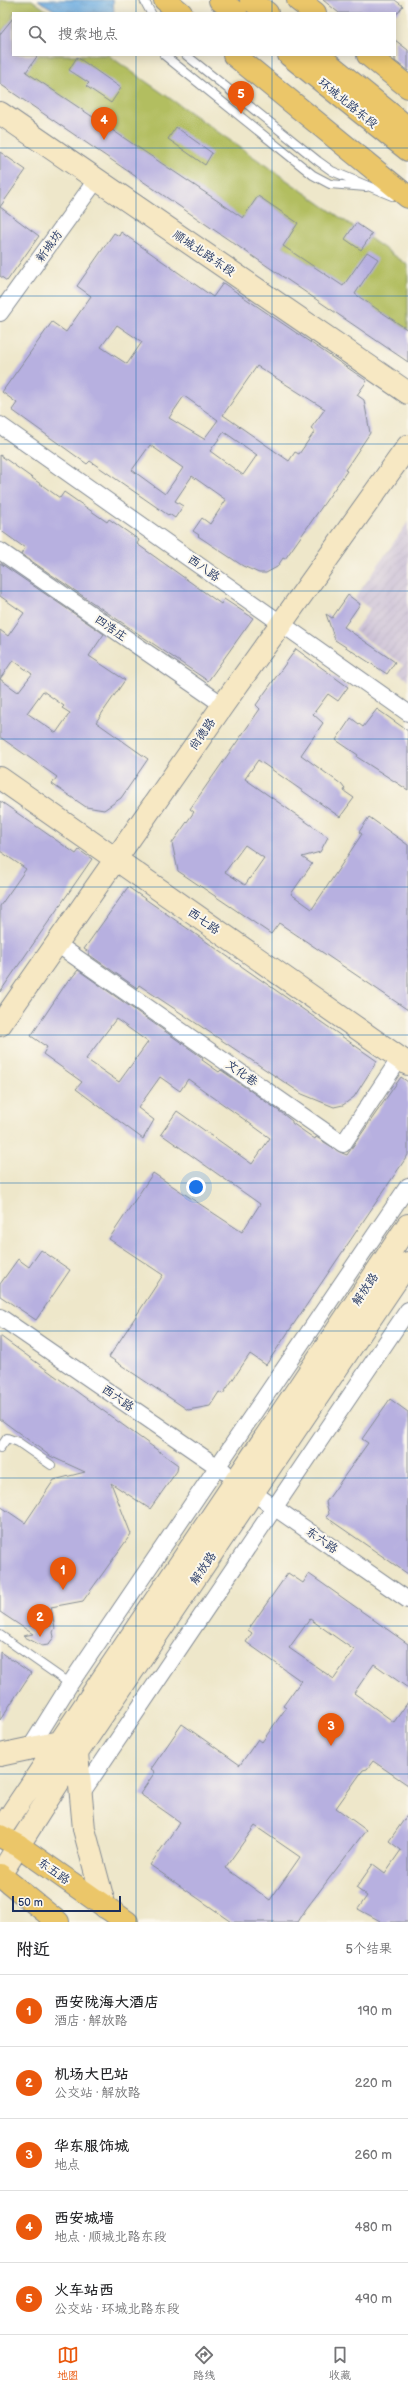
<!DOCTYPE html>
<html lang="zh">
<head>
<meta charset="utf-8">
<style>
	:root { --surface:#fff; --page:#f2f2f2; --text:#202124; --muted:#757577; --line:#e0e0e0; --accent:#ea580c }
	body { margin:0; font-family:"Balsamiq Sans","LXGW WenKai TC",sans-serif; background:var(--page); color:var(--text) }
	.scale { position:absolute; left:12px; bottom:10px; width:109px; box-sizing:border-box; padding-left:4px; border:2px solid #1b2f5e; border-top:0; font-size:11px; line-height:14px; white-space:nowrap; color:#1b2f5e; -webkit-text-stroke:3px #fbf7ec; paint-order:stroke }
	.you { position:absolute; left:196px; top:1187px; width:14px; height:14px; margin:-10px; border:3px solid #fff; border-radius:50%; background:#1a73e8; box-shadow:0 0 0 6px #1a73e833 }
	.badge { display:grid; place-items:center; width:26px; height:26px; border-radius:50%; background:var(--accent); color:#fff; font-size:13px; font-weight:700 }
	.pin { position:absolute; translate:-50% -33px; filter:drop-shadow(0 1px 2px #0008) }
	.pin::after { content:''; position:absolute; top:21px; width:14px; height:12px; background:inherit; clip-path:polygon(0 0,100% 0,50% 100%) }
	.list { margin:0; padding:0; list-style:none }
	h2 { display:flex; justify-content:space-between; align-items:center; height:52px; margin:0; padding:0 16px; font-size:17px }
	h2 small { font-size:13px; font-weight:400; color:var(--muted) }
	.list li { display:grid; grid-template-columns:26px 1fr auto; gap:12px; align-items:center; box-sizing:border-box; height:72px; padding:0 16px; border-top:1px solid var(--line) }
	.list b { display:block; font-size:15px; white-space:nowrap }
	.list p { margin:0; font-size:13px; white-space:nowrap; color:var(--muted) }
	.list em { font-size:13px; font-style:normal; color:var(--muted) }
	.icon { flex:none; width:22px; height:22px; fill:none; stroke:currentColor; stroke-width:2; stroke-linecap:round; stroke-linejoin:round }
	.map { position:relative; flex:none; width:408px; height:1922px; overflow:hidden }
	.search { position:absolute; background:var(--surface); box-shadow:0 2px 10px #0003; left:12px; right:12px; top:12px; height:44px; display:flex; align-items:center; gap:10px; box-sizing:border-box; padding:0 14px; border-radius:0px; color:var(--muted); font-size:15px }
	.sheet { height:412px; background:var(--surface) }
	nav { display:flex; justify-content:space-around; align-items:center; box-sizing:border-box; height:56px; border-top:1px solid var(--line); background:var(--surface); font-size:11px; color:var(--muted) }
	nav a { display:grid; justify-items:center; gap:2px }
	nav .on { color:var(--accent) }
	.map>svg:first-child { display:block }
	.industrial { fill:url(#industrial-furrows) }
	.park { fill:#b2be60; stroke:#66765f }
	.water { fill:url(#water-ripples); stroke:#446ea0 }
	.building { fill:#b7b0e0; fill-rule:evenodd }
	.lines { fill:none; stroke-linecap:round; stroke-linejoin:round }
	.lane-casing { stroke:#848b94; stroke-width:10 }
	.street-casing { stroke:#848b94; stroke-width:18 }
	.secondary-casing { stroke:#848b94; stroke-width:24 }
	.primary-casing { stroke:#848b94; stroke-width:24 }
	.lane { stroke:#fff; stroke-width:8 }
	.street { stroke:#fff; stroke-width:16 }
	.secondary { stroke:#f7e8c3; stroke-width:22 }
	.primary { stroke:#ebc669; stroke-width:22 }
	.grid { fill:none; stroke:#1f6fb2; stroke-width:1; stroke-opacity:0.55 }
	.labels { text-anchor:middle; stroke-width:4; stroke-linejoin:round; paint-order:stroke }
	.street-label { font-size:12px; fill:#1b2f5e; stroke:#fbf7ec }
</style>
</head>
<body>
<div class="map">
<svg width="408" height="1922" viewBox="0 0 408 1922">
	<defs>
		<pattern id="industrial-furrows" width="10" height="10" patternUnits="userSpaceOnUse"><rect width="10" height="10" fill="#cabfd6"/><path d="M-1 1l2-2M0 10L10 0M9 11l2-2" fill="none" stroke="#ada4ba"/></pattern>
		<pattern id="water-ripples" width="26" height="14" patternUnits="userSpaceOnUse"><rect width="26" height="14" fill="#6eade1"/><path d="M2 4q2-2 4 0t4 0M15 11q2-2 4 0t4 0" fill="none" stroke="#5a8dba"/></pattern>
	</defs>
	<rect width="100%" height="100%" fill="#fbf7ec"/>
	<filter id="ink" filterUnits="userSpaceOnUse"><feTurbulence type="fractalNoise" baseFrequency=".025" numOctaves="2"/><feDisplacementMap in="SourceGraphic" scale="8" xChannelSelector="R" yChannelSelector="G"/><feConvolveMatrix kernelMatrix="1 2 1 2 8 2 1 2 1" color-interpolation-filters="sRGB"/></filter>
	<filter id="wash" filterUnits="userSpaceOnUse"><feTurbulence type="fractalNoise" baseFrequency=".012" numOctaves="4" result="noise"/><feDisplacementMap in="SourceGraphic" scale="16" xChannelSelector="R" yChannelSelector="G"/><feGaussianBlur stdDeviation="0.9" result="paint"/><feColorMatrix in="noise" values="0 0 0 0 0 0 0 0 0 0 0 0 0 0 0 0 0 1.4 0 .05"/><feComposite in="paint" operator="in"/></filter>
	<g filter="url(#wash)">
		<rect width="100%" height="100%" fill="#eee7ca"/>
		<path class="industrial" d="M 408,522 L 408,680 L 398,673 L 403,665 L 354,631 L 370,609 L 355,598 Z"/>
		<path class="park" d="M 0,0 L 32,0 L 50,13 L 13,13 L 13,28 L 7,25 L 0,34 Z
			M 38,55 L 108,55 L 408,265 L 408,330 L 283,246 L 298,223 L 258,196 L 243,219 L 26,72 Z"/>
		<path class="water" d="M 38,0 L 113,0 L 114,13 L 59,13 Z"/>
		<g id="blocks">
			<path class="building" d="M 323,0 L 395,0 L 403,6 L 398,13 L 339,13 Z
				M 13,18 L 13,55 L 38,55 L 26,72 L 243,218 L 258,196 L 298,223 L 283,246 L 343,286 L 367,252 L 378,259 L 355,294 L 408,330 L 408,362 L 0,84 L 0,34 Z
				M 395,40 L 408,50 L 408,71 L 395,61 Z
				M 77,57 L 121,88 L 111,103 L 86,86 L 89,83 L 69,70 Z
				M 176,127 L 212,153 L 205,165 L 168,139 Z
				M 0,152 L 26,170 L 0,207 Z
				M 0,207 L 39,236 L 7,281 L 0,276 Z
				M 356,223 L 372,234 L 361,250 L 345,239 Z
				M 121,232 L 213,297 L 223,283 L 367,381 L 357,395 L 364,400 L 370,433 L 345,470 L 347,471 L 285,559 L 283,558 L 277,567 L 266,573 L 259,573 L 243,566 L 198,536 L 199,535 L 193,531 L 202,518 L 210,524 L 226,500 L 192,476 L 175,501 L 183,506 L 175,518 L 169,514 L 168,515 L 90,461 L 87,464 L 12,410 L 17,403 L 2,392 L 52,322 L 66,332 L 91,296 L 77,286 L 114,233 L 119,236 ZM 117,325 L 142,342 L 127,364 L 101,347 ZM 257,366 L 325,409 L 311,428 L 315,431 L 299,454 L 295,452 L 289,461 L 223,415 ZM 184,396 L 218,420 L 204,439 L 169,418 ZM 224,432 L 257,455 L 243,475 L 210,451 ZM 150,445 L 183,468 L 165,494 L 132,470 Z
				M 0,455 L 60,498 L 64,492 L 107,522 L 109,519 L 139,540 L 137,544 L 221,604 L 224,599 L 253,618 L 208,681 L 21,554 L 25,548 L 0,530 Z
				M 0,563 L 104,634 L 89,656 L 125,680 L 96,722 L 148,759 L 121,798 L 104,810 L 86,807 L 52,784 L 57,777 L 0,737 L 0,679 L 18,692 L 32,674 L 13,660 L 0,679 L 0,630 L 8,636 L 24,613 L 0,596 ZM 43,691 L 64,706 L 62,708 L 70,713 L 56,733 L 27,713 Z
				M 348,595 L 360,604 L 344,627 L 395,662 L 387,674 L 335,640 L 326,614 L 332,618 Z
				M 296,649 L 348,687 L 338,701 L 328,694 L 313,714 L 323,723 L 301,755 L 341,784 L 345,789 L 344,791 L 354,798 L 340,817 L 258,760 L 245,779 L 328,837 L 320,852 L 302,857 L 312,864 L 291,894 L 312,909 L 362,834 L 359,832 L 369,817 L 408,845 L 408,1010 L 279,923 L 271,934 L 178,871 L 172,843 L 194,812 L 190,809 L 260,709 L 256,705 ZM 245,845 L 264,858 L 245,885 L 225,872 Z
				M 377,709 L 408,731 L 408,790 L 357,757 L 358,755 L 336,740 L 351,718 L 363,727 Z
				M 0,801 L 76,854 L 79,850 L 92,859 L 0,992 L 0,906 L 26,869 L 0,851 Z
				M 128,887 L 377,1061 L 354,1097 L 343,1105 L 334,1107 L 302,1094 L 139,985 L 137,988 L 88,954 L 90,953 L 84,949 Z
				M 78,970 L 203,1058 L 202,1060 L 219,1072 L 221,1070 L 279,1111 L 292,1121 L 292,1123 L 315,1139 L 316,1137 L 342,1153 L 347,1155 L 351,1149 L 401,1077 L 408,1082 L 408,1155 L 266,1365 L 250,1354 L 223,1394 L 219,1392 L 210,1406 L 188,1410 L 109,1357 L 163,1275 L 109,1239 L 153,1173 L 242,1232 L 260,1204 L 161,1134 L 177,1111 L 252,1164 L 270,1138 L 188,1079 L 180,1091 L 160,1077 L 138,1108 L 154,1120 L 143,1139 L 76,1089 L 82,1082 L 43,1054 L 47,1047 L 31,1036 L 69,979 L 70,980 ZM 116,1019 L 148,1042 L 119,1082 L 86,1059 Z
				M 41,1250 L 70,1270 L 36,1320 L 0,1296 L 0,1284 L 18,1259 L 29,1267 Z
				M 0,1336 L 178,1465 L 177,1471 L 150,1509 L 111,1483 L 131,1534 L 83,1601 L 51,1607 L 55,1628 L 53,1632 L 54,1637 L 48,1645 L 42,1646 L 23,1636 L 33,1634 L 0,1612 L 0,1506 L 25,1523 L 54,1480 L 85,1472 L 50,1456 L 0,1419 Z
				M 390,1399 L 408,1412 L 408,1574 L 326,1517 L 329,1514 L 326,1502 L 368,1443 L 362,1439 Z
				M 288,1573 L 303,1583 L 309,1574 L 408,1644 L 408,1688 L 374,1664 L 354,1693 L 394,1722 L 408,1702 L 408,1785 L 373,1761 L 367,1769 L 363,1770 L 336,1808 L 366,1830 L 306,1909 L 298,1922 L 232,1922 L 150,1865 L 180,1822 L 140,1794 L 155,1772 L 151,1769 L 182,1724 L 240,1765 L 258,1739 L 262,1742 L 286,1708 L 283,1706 L 301,1681 L 246,1642 L 252,1633 L 248,1630 ZM 310,1619 L 354,1650 L 334,1679 L 289,1648 ZM 255,1826 L 300,1857 L 270,1900 L 225,1868 Z
				M 0,1652 L 31,1673 L 0,1720 Z
				M 408,1814 L 408,1922 L 382,1922 L 358,1909 L 367,1896 L 356,1888 L 373,1864 L 385,1873 L 401,1850 L 389,1841 Z"/>
		</g>
	</g>
	<g filter="url(#ink)">
		<use href="#blocks" fill-opacity="0" stroke="#848b94" stroke-width="1"/>
		<g class="lines">
			<g class="lane-casing">
				<path id="lane" d="M 144,0 L 151,13
					M 164,55 L 313,175 L 330,184 L 366,187
					M 186,55 L 318,161 L 332,171 L 392,196
					M 0,1448 L 7,1438 L 18,1442 L 51,1465
					M 0,1635 L 70,1684"/>
			</g>
			<g class="street-casing">
				<path id="street" d="M 0,313 L 97,179
					M 0,425 L 408,713
					M 0,551 L 223,705
					M 57,944 L 343,1144 L 400,1058
					M 0,1317 L 225,1472
					M 245,1487 L 408,1600
					M 30,1748 L 70,1684 L 408,1186
					M 81,1794 L 408,1310"/>
			</g>
			<g class="secondary-casing">
				<path id="secondary" d="M 0,113 L 408,393
					M 0,778 L 408,1064
					M 0,1025 L 223,705 L 408,446
					M 77,1753 L 84,1829 L 105,1907
					M 0,1755 L 60,1742
					M 0,1831 L 408,1225
					M 0,1875 L 77,1753 L 408,1263"/>
			</g>
			<g class="primary-casing">
				<path id="primary" d="M 165,0 L 181,13
					M 220,0 L 236,13
					M 251,0 L 267,13
					M 298,0 L 315,13
					M 234,55 L 408,197
					M 289,55 L 408,150
					M 318,55 L 408,128
					M 368,55 L 408,87
					M 0,1836 L 19,1846 L 127,1922
					M 0,1875 L 58,1922"/>
			</g>
			<use href="#lane" class="lane"/>
			<use href="#street" class="street"/>
			<use href="#secondary" class="secondary"/>
			<use href="#primary" class="primary"/>
		</g>
	</g>
	<path class="grid" d="M 136,0 L 136,13M 272,0 L 272,13M 136,55 L 136,1922M 272,55 L 272,1922M 0,148 L 408,148M 0,296 L 408,296M 0,444 L 408,444M 0,591 L 408,591M 0,739 L 408,739M 0,887 L 408,887M 0,1035 L 408,1035M 0,1183 L 408,1183M 0,1331 L 408,1331M 0,1478 L 408,1478M 0,1626 L 408,1626M 0,1774 L 408,1774"/>
	<g class="labels">
		<g class="street-label">
			<text transform="translate(348 103) rotate(39)" y="4">环城北路东段</text>
			<text transform="translate(49 246) rotate(-54)" y="4">新城坊</text>
			<text transform="translate(204 253) rotate(34)" y="4">顺城北路东段</text>
			<text transform="translate(204 568) rotate(35)" y="4">西八路</text>
			<text transform="translate(111 628) rotate(35)" y="4">四浩庄</text>
			<text transform="translate(202 734) rotate(-55)" y="4">尚德路</text>
			<text transform="translate(204 921) rotate(35)" y="4">西七路</text>
			<text transform="translate(242 1073) rotate(35)" y="4">文化巷</text>
			<text transform="translate(365 1289) rotate(-56)" y="4">解放路</text>
			<text transform="translate(118 1398) rotate(35)" y="4">西六路</text>
			<text transform="translate(322 1540) rotate(35)" y="4">东六路</text>
			<text transform="translate(203 1568) rotate(-56)" y="4">解放路</text>
			<text transform="translate(54 1871) rotate(35)" y="4">东五路</text>
		</g>
	</g>
</svg>
<div class="scale">50 m</div>
<div class="you"></div>
<div class="pin badge" style="left:63px;top:1590px">1</div>
<div class="pin badge" style="left:40px;top:1637px">2</div>
<div class="pin badge" style="left:331px;top:1746px">3</div>
<div class="pin badge" style="left:104px;top:140px">4</div>
<div class="pin badge" style="left:241px;top:114px">5</div>
<div class="search"><svg class="icon" aria-label="search" viewBox="0 0 24 24"><circle cx="10" cy="10" r="6"/><path d="M15 15l6 6"/></svg>搜索地点</div>
</div>
<section class="sheet">
<h2>附近<small>5个结果</small></h2>
<ul class="list">
<li><span class="badge">1</span><div><b>西安陇海大酒店</b><p>酒店 · 解放路</p></div><em>190 m</em></li>
<li><span class="badge">2</span><div><b>机场大巴站</b><p>公交站 · 解放路</p></div><em>220 m</em></li>
<li><span class="badge">3</span><div><b>华东服饰城</b><p>地点</p></div><em>260 m</em></li>
<li><span class="badge">4</span><div><b>西安城墙</b><p>地点 · 顺城北路东段</p></div><em>480 m</em></li>
<li><span class="badge">5</span><div><b>火车站西</b><p>公交站 · 环城北路东段</p></div><em>490 m</em></li>
</ul>
</section>
<nav>
<a class="on"><svg class="icon" aria-label="map" viewBox="0 0 24 24"><path d="M3 6l6-2 6 2 6-2v14l-6 2-6-2-6 2zM9 4v14M15 6v14"/></svg>地图</a>
<a><svg class="icon" aria-label="directions" viewBox="0 0 24 24"><path d="M12 3l9 9-9 9-9-9zM9 14v-3h6M13 9l2 2-2 2"/></svg>路线</a>
<a><svg class="icon" aria-label="saved" viewBox="0 0 24 24"><path d="M7 4h10v16l-5-4-5 4z"/></svg>收藏</a>
</nav>
</body>
</html>
